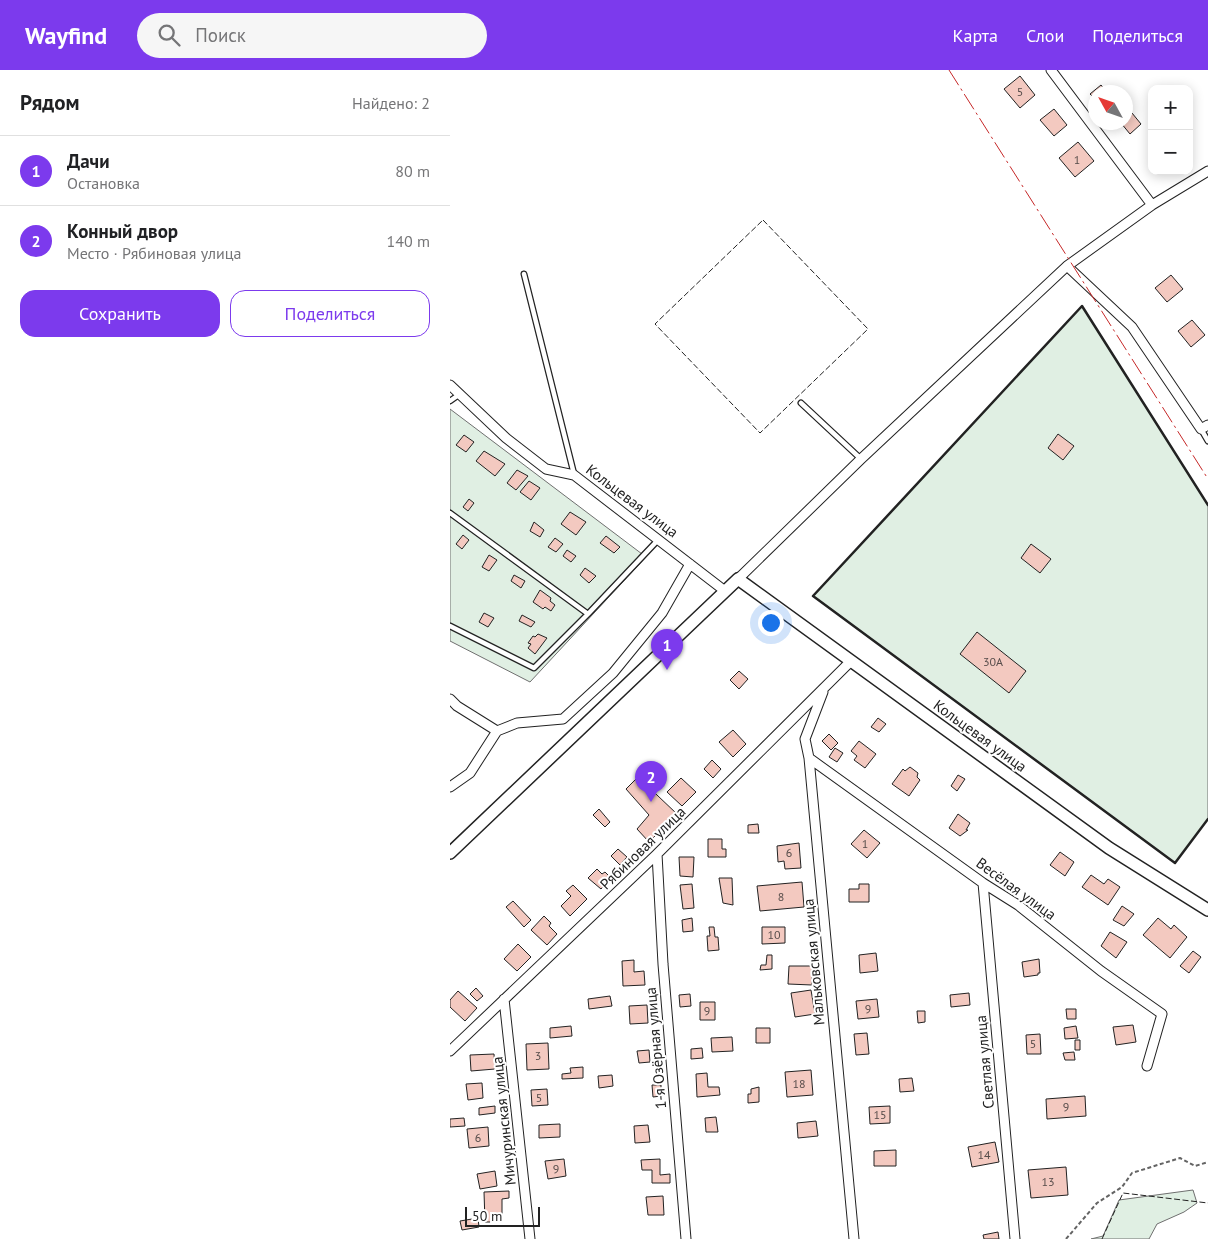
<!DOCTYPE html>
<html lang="ru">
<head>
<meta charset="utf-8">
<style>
	:root { --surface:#fff; --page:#f6f6f6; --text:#202124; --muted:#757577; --line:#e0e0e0; --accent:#7c3aed }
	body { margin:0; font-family:"PT Sans",sans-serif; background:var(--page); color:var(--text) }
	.controls { position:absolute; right:15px; top:15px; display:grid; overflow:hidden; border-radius:10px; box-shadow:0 2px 12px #0003 }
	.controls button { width:45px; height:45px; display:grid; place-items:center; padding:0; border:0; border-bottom:1px solid var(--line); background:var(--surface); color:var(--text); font:25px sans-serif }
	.compass { position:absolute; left:638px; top:15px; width:45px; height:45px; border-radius:50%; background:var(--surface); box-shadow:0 2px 12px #0003; rotate:310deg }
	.scale { position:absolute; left:15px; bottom:12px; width:75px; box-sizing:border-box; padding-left:5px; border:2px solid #222; border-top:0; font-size:14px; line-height:18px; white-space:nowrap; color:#222; -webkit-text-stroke:4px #fff; paint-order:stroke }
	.you { position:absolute; left:320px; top:552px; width:18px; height:18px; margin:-12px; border:4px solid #fff; border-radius:50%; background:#1a73e8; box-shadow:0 0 0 8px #1a73e833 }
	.badge { display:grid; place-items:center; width:32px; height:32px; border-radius:50%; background:var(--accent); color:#fff; font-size:16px; font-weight:700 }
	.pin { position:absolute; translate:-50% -41px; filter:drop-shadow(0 1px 2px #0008) }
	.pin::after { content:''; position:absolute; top:26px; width:18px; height:15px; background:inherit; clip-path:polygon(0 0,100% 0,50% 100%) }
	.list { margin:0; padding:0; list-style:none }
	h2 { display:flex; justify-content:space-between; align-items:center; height:65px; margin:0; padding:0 20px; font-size:21px }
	h2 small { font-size:16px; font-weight:400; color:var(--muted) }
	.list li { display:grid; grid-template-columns:32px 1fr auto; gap:15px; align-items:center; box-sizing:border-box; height:70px; padding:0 20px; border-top:1px solid var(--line) }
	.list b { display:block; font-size:19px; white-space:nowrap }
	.list p { margin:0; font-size:16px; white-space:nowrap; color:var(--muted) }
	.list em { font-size:16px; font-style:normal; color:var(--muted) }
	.actions { display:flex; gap:10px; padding:15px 20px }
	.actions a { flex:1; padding:11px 0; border:1px solid var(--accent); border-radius:15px; text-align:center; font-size:18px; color:var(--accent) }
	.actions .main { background:var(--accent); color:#fff }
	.icon { flex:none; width:28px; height:28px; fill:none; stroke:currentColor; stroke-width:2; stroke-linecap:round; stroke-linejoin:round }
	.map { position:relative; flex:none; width:758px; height:1169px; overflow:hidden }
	header { display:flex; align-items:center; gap:30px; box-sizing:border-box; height:70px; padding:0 25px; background:var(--accent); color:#fff }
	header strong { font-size:24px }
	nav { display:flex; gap:28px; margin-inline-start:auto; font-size:18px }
	.search { width:350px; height:45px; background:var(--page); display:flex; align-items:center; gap:12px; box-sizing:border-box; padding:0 18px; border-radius:28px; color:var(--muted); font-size:19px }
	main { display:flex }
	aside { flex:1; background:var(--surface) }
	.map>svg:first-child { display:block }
	.green { fill:#e0efe3; stroke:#6f6f6f }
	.building { fill:#f3c9c0; stroke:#222 }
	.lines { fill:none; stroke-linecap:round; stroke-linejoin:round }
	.service-casing { stroke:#222; stroke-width:7 }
	.minor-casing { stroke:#222; stroke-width:11 }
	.tertiary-casing { stroke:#222; stroke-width:14 }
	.path { stroke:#646464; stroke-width:2; stroke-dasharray:4 2.5; stroke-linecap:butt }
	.service { stroke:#fff; stroke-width:4.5 }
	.minor { stroke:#fff; stroke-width:9 }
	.tertiary { stroke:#fff; stroke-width:11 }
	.fence { stroke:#222; stroke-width:1; stroke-dasharray:6 2.5; stroke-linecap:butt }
	.wall { stroke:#222; stroke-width:2.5 }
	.power { stroke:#c62828; stroke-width:1; stroke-dasharray:18 4 2.5 4; stroke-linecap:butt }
	.labels { text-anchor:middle; stroke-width:4; stroke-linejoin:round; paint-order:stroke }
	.number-label { font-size:12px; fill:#564c4a }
	.street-label { font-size:15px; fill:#222; stroke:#fff }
</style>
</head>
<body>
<header>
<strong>Wayfind</strong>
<div class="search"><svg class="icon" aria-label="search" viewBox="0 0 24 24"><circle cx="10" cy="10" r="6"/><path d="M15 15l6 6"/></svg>Поиск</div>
<nav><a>Карта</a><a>Слои</a><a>Поделиться</a></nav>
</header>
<main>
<aside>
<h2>Рядом<small>Найдено: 2</small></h2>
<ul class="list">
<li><span class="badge">1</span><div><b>Дачи</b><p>Остановка</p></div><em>80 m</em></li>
<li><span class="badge">2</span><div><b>Конный двор</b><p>Место · Рябиновая улица</p></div><em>140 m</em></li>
</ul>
<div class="actions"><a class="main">Сохранить</a><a>Поделиться</a></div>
</aside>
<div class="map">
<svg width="758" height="1169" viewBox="0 0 758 1169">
	<rect width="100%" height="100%" fill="#fff"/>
	<path class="green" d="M 632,236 L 758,435 L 758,749 L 725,793 L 363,526 Z
		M 0,339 L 196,487 L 80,612 L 0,571 Z
		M 743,1120 L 747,1133 L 734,1142 L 707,1154 L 699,1169 L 641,1169 L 653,1166 L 669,1130 Z"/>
	<path class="building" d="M 570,6 L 585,25 L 570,38 L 554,19 Z
		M 651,15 L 657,22 L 646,22 L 646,30 L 640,24 Z
		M 604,39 L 617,55 L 604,66 L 590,50 Z
		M 682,43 L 691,54 L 680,64 L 671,53 L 676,52 L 676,49 Z
		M 628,72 L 644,91 L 625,107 L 609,88 Z
		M 721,205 L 733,219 L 717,232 L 705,218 Z
		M 742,250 L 755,265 L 741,277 L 728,261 Z
		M 608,364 L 624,376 L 613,390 L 598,378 Z
		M 14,365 L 24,372 L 16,382 L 6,375 Z
		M 34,381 L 55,394 L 45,406 L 26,391 Z
		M 67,400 L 78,406 L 66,420 L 57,413 Z
		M 79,411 L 90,418 L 81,430 L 70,422 Z
		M 19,429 L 24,433 L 18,441 L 13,437 Z
		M 120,442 L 136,452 L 126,465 L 111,454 Z
		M 84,452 L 94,460 L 90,467 L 80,461 Z
		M 13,465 L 19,470 L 12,479 L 6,474 Z
		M 156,466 L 170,477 L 164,483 L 150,473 Z
		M 105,468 L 113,474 L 106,482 L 98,477 Z
		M 581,474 L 601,489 L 590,503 L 571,488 Z
		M 117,480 L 126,486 L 121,492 L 113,486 Z
		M 39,485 L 47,490 L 39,501 L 32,497 Z
		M 135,498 L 146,506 L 139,513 L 130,505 Z
		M 64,505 L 75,511 L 71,518 L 61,511 Z
		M 90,520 L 101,528 L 100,531 L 105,535 L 101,541 L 95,537 L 93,539 L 83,532 Z
		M 34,543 L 44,548 L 38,557 L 29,552 Z
		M 72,545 L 85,552 L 81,557 L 69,551 Z
		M 527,562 L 576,601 L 559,623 L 510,584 Z
		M 88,564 L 97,568 L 85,584 L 78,578 L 81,574 L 78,573 L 83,566 L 85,567 Z
		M 289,601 L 298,609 L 289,619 L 280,610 Z
		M 428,648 L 436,654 L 429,662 L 421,657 Z
		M 283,660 L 296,674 L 283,687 L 269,672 Z
		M 379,664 L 388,673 L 381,680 L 372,671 Z
		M 409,671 L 426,684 L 415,698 L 404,690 L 407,686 L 401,681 Z
		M 385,678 L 393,683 L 387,692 L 379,687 Z
		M 262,690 L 271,699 L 263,708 L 254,699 Z
		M 460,697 L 468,703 L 467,707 L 470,710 L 459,726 L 442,714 L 453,699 L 455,701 Z
		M 508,705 L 515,709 L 507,721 L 501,716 Z
		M 188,707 L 227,744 L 199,772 L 187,759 L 199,745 L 176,719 Z
		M 231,708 L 246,722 L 232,736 L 217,722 Z
		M 149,739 L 160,752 L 155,757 L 143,745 Z
		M 508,744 L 520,753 L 516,760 L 518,760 L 510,766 L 499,758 Z
		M 308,754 L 309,763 L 298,763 L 298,755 Z
		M 414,760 L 430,773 L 417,788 L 401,774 Z
		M 258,769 L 272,769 L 272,779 L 276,779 L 276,787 L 258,787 Z
		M 349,773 L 351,798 L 335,799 L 334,791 L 328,792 L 327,776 Z
		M 168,779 L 177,787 L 170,795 L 161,786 Z
		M 610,782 L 624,792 L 615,806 L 600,795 Z
		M 229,787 L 244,787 L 243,807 L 230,806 Z
		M 147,799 L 152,804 L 155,802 L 161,808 L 151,819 L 138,808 Z
		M 641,805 L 654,814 L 658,809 L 670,817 L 658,835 L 632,817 Z
		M 269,808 L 282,808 L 283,835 L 273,833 Z
		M 352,812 L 354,837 L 310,841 L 307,816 Z
		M 242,814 L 244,838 L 233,839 L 230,815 Z
		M 409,814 L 419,814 L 419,832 L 399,832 L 399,819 L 409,819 Z
		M 123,815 L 137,829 L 120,846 L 111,836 L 121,826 L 116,821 Z
		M 63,831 L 81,850 L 74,857 L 56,837 Z
		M 672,836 L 684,844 L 674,856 L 663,850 Z
		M 94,846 L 101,853 L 99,856 L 107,864 L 97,875 L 81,860 Z
		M 242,848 L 243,861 L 233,862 L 232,850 Z
		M 708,848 L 721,859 L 724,855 L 737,867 L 720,888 L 693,865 Z
		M 259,857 L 264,857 L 265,867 L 268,867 L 269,880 L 258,881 L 257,866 L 260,866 Z
		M 312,857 L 335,857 L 335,873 L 312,874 Z
		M 660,862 L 677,872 L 666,888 L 651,876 Z
		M 68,874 L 81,887 L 67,901 L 54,889 Z
		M 743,881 L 751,887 L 739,903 L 730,896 Z
		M 426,883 L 428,901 L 410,903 L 409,885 Z
		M 317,885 L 322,885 L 322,899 L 310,900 L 311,895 L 316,895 Z
		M 589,889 L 590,903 L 588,903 L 588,905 L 574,907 L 572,892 Z
		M 184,890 L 184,902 L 194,901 L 195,915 L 173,916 L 172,891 Z
		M 339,896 L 362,896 L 362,915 L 338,914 Z
		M 26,918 L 33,926 L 27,931 L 20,924 Z
		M 361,920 L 365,944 L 345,947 L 341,923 Z
		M 8,921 L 27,938 L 15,951 L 0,937 L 0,930 Z
		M 519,923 L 520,935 L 501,937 L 500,925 Z
		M 240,924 L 241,936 L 230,937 L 229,925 Z
		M 160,926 L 162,936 L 139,939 L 138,929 Z
		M 427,929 L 429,947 L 408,949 L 406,931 Z
		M 250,932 L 265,932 L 265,950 L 250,950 Z
		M 197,935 L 198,953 L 180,954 L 179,936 Z
		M 616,939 L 626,939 L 626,949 L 617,949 Z
		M 467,941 L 475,941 L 475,952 L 468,953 Z
		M 683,955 L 686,972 L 666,975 L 663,957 Z
		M 121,956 L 122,966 L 100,968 L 100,958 Z
		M 626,956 L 628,968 L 615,969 L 614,958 Z
		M 306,958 L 320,958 L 320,973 L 306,973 Z
		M 417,963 L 419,984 L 406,985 L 404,964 Z
		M 590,964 L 591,984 L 577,984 L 576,965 Z
		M 282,967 L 283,981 L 262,982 L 261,968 Z
		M 625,970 L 630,970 L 630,980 L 625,980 Z
		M 98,973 L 99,999 L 77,1000 L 76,974 Z
		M 252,978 L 253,988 L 241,989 L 241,979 Z
		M 199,980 L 200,992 L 189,993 L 187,981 Z
		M 624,982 L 625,990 L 615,990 L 613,983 Z
		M 44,984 L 45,999 L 21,1001 L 20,985 Z
		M 133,997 L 133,1008 L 112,1009 L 112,1004 L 121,1003 L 120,998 Z
		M 361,1000 L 363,1025 L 337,1027 L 335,1002 Z
		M 257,1003 L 258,1017 L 269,1017 L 270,1025 L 247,1027 L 246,1004 Z
		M 162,1005 L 163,1016 L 149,1018 L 148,1006 Z
		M 462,1008 L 464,1021 L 450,1022 L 449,1009 Z
		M 32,1013 L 33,1028 L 18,1030 L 16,1014 Z
		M 202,1015 L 211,1015 L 211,1026 L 203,1027 Z
		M 309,1017 L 309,1032 L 298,1033 L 298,1024 L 301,1024 L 301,1019 Z
		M 97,1019 L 98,1035 L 82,1036 L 81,1020 Z
		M 635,1026 L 636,1046 L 597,1049 L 596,1029 Z
		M 45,1036 L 45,1043 L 29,1045 L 29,1038 Z
		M 440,1036 L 440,1053 L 420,1054 L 419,1037 Z
		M 266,1047 L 268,1062 L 256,1062 L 255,1048 Z
		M 14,1048 L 15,1056 L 0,1057 L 0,1049 Z
		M 366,1051 L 368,1066 L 348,1068 L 347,1053 Z
		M 110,1054 L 110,1067 L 89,1068 L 89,1055 Z
		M 198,1055 L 200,1072 L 185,1073 L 184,1056 Z
		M 38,1057 L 39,1076 L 19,1078 L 17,1059 Z
		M 545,1072 L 549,1092 L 522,1097 L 518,1077 Z
		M 446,1080 L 446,1096 L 424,1096 L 424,1081 Z
		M 114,1089 L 116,1106 L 98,1109 L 95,1091 Z
		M 210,1089 L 210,1105 L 220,1104 L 220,1113 L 202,1113 L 202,1100 L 192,1100 L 191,1090 Z
		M 616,1097 L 618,1125 L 581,1128 L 578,1100 Z
		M 45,1101 L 47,1116 L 30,1119 L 27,1104 Z
		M 59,1121 L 59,1128 L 52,1129 L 52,1152 L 35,1152 L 34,1122 Z
		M 213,1126 L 214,1145 L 198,1145 L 196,1127 Z
		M 28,1148 L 29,1157 L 12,1160 L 10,1151 Z
		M 548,1162 L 549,1169 L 534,1169 L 533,1165 Z"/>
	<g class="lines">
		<g class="service-casing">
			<path id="service" d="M 74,204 L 124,404
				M 0,331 L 10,324
				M 351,333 L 411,389
				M 751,359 L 758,371
				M 0,443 L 138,544
				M 0,556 L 84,598 L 138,544 L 208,470"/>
		</g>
		<g class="minor-casing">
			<path id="minor" d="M 601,0 L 702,135
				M 617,196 L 682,257 L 751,359 L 758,355
				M 0,315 L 56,368 L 96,399 L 124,405 L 275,521
				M 288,509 L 411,389 L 617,196 L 702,135 L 758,101
				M 373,622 L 355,669 L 359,688 L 404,1169
				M 0,629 L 7,636 L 47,661
				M 359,688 L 533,813 L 568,835 L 651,901 L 712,944 L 697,996
				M 0,717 L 20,703 L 47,661 L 67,653 L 113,649 L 163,603 L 212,543 L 240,494
				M 207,784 L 213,894 L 236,1169
				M 533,813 L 565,1169
				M 54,929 L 80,1169
				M 0,981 L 207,784 L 401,591"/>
		</g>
		<g class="tertiary-casing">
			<path id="tertiary" d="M 0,783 L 288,509 L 659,778 L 758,840"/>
		</g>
		<path class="path" d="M 616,1169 L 647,1133 L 672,1117 L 682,1103 L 730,1088 L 745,1096 L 758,1092"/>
		<use href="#service" class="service"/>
		<use href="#minor" class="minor"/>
		<use href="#tertiary" class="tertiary"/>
		<path class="fence" d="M 313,150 L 418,259 L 310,363 L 205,254 Z
			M 652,1169 L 673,1123 L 758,1133"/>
		<path class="wall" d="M 758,435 L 632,236 L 363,526 L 725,793 L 758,749"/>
		<path class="power" d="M 499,0 L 758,409"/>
	</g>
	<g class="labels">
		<g class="number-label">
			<text x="570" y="26">5</text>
			<text x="627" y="94">1</text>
			<text x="543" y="596">30А</text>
			<text x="415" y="778">1</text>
			<text x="339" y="787">6</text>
			<text x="331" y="831">8</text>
			<text x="324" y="869">10</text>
			<text x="418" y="943">9</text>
			<text x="257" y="945">9</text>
			<text x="583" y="978">5</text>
			<text x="88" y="990">3</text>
			<text x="349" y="1018">18</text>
			<text x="89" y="1032">5</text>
			<text x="616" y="1041">9</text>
			<text x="430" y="1049">15</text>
			<text x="28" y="1072">6</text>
			<text x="534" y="1089">14</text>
			<text x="106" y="1103">9</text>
			<text x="598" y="1116">13</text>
		</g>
		<g class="street-label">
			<text transform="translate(182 431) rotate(37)" y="5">Кольцевая улица</text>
			<text transform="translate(530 666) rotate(36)" y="5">Кольцевая улица</text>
			<text transform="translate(193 778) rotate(-44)" y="5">Рябиновая улица</text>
			<text transform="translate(566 819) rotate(36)" y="5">Весёлая улица</text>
			<text transform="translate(364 892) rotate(-95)" y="5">Мальковская улица</text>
			<text transform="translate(206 978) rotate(-95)" y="5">1-я Озёрная улица</text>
			<text transform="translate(535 992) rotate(-95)" y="5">Светлая улица</text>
			<text transform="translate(54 1051) rotate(-96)" y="5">Мичуринская улица</text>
		</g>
	</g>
</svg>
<div class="controls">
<button>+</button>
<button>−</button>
</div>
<svg class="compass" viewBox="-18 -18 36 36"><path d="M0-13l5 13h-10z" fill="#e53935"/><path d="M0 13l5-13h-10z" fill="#757577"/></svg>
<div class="scale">50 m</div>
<div class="you"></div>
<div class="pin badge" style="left:217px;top:600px">1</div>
<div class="pin badge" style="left:201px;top:732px">2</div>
</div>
</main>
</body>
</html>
